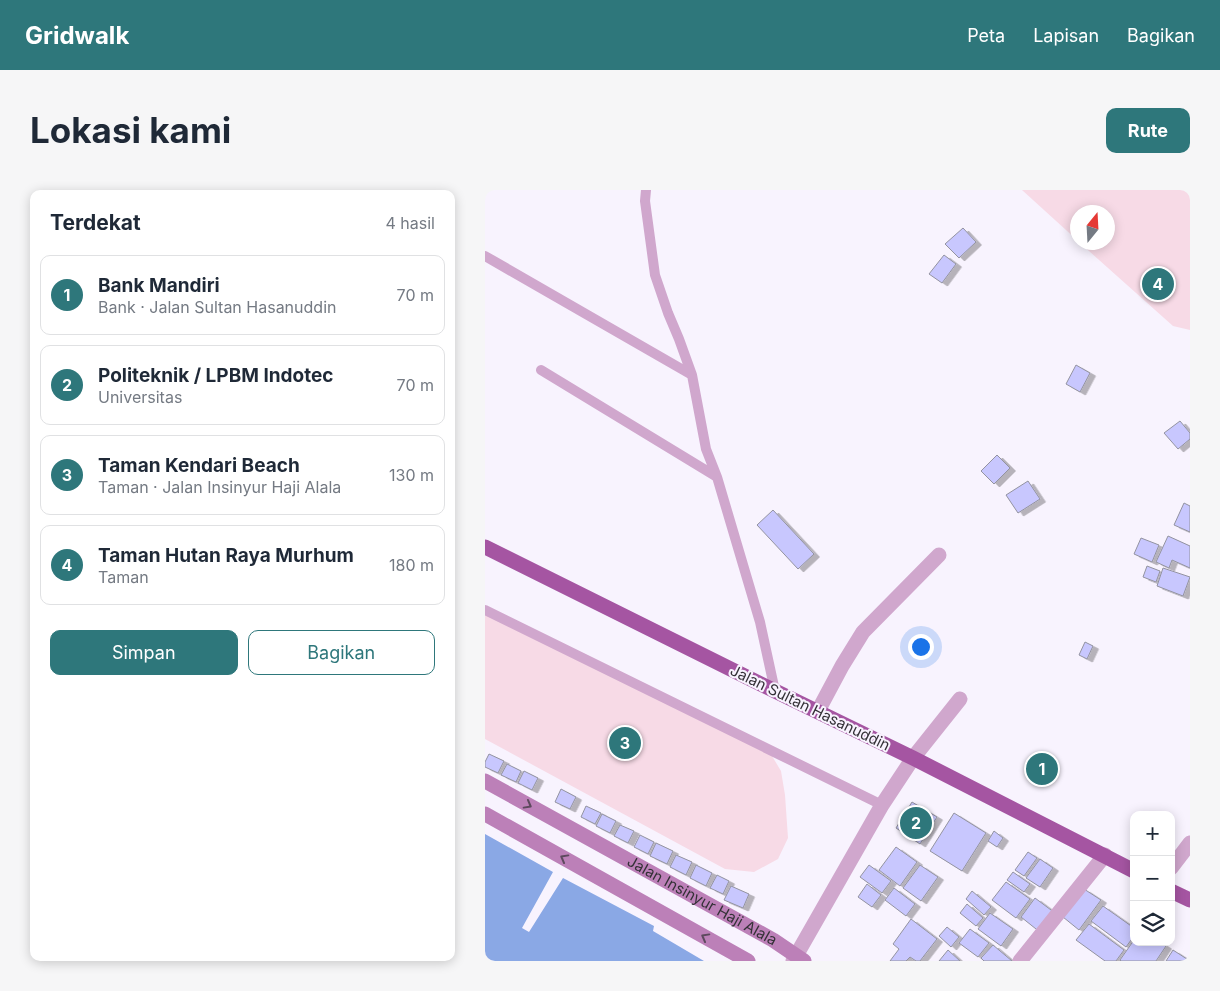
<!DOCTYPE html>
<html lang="id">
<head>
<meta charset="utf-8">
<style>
	:root { --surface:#fff; --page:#f6f6f7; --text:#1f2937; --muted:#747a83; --line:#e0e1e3; --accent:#2e777b }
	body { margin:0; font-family:Inter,sans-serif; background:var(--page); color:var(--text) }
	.controls { position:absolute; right:15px; bottom:15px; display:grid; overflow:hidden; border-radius:10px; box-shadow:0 2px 12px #0003 }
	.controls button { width:45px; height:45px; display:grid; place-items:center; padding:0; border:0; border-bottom:1px solid var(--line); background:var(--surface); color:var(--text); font:25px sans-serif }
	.compass { position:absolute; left:585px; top:15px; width:45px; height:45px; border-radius:50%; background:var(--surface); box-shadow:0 2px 12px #0003; rotate:18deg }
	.you { position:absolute; left:435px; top:456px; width:18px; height:18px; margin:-12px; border:4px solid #fff; border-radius:50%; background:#1a73e8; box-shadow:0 0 0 8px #1a73e833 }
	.badge { display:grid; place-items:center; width:32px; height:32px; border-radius:50%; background:var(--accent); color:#fff; font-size:16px; font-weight:700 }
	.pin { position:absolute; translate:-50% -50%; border:2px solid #fff; box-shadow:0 1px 5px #0006 }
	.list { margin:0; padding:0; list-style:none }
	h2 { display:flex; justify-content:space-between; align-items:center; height:65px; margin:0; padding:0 20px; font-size:21px }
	h2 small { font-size:16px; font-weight:400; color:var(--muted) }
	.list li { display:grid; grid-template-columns:32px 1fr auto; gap:15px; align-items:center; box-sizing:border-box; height:80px; margin:0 10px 10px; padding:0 10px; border:1px solid var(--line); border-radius:10px }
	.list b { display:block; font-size:19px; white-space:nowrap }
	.list p { margin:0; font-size:16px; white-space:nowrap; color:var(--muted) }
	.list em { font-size:16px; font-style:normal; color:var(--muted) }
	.actions { display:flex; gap:10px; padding:15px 20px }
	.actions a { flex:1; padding:11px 0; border:1px solid var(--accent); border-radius:10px; text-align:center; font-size:18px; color:var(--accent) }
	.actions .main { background:var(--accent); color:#fff }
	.icon { flex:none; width:28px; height:28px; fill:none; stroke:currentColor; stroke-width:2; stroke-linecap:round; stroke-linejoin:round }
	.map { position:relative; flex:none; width:705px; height:771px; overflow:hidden; border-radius:10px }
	header { display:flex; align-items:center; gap:30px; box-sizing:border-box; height:70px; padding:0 25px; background:var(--accent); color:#fff }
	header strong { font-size:24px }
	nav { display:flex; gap:28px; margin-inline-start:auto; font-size:18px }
	.intro { display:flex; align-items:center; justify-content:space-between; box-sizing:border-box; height:120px; padding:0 30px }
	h1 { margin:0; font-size:35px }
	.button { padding:12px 22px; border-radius:10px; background:var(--accent); color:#fff; font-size:18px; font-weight:700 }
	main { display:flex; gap:30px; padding:0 30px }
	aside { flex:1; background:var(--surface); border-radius:10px; box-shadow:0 2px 12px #0003 }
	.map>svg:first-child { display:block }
	.green { fill:#f7dae6 }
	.water { fill:#8aa8e5 }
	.building { fill:#c8c7fe; stroke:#9393a0; filter:url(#shadow) }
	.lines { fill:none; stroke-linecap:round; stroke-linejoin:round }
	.service { stroke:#d0a7cd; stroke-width:10 }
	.minor { stroke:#d0a7cd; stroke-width:15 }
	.secondary { stroke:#bc80b8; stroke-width:15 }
	.trunk { stroke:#a555a2; stroke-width:15 }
	.oneway { stroke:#5d495e }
	.labels { text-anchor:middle; stroke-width:4; stroke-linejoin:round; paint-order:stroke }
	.street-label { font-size:15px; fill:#343137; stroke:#f8f3fe }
</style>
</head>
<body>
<header>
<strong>Gridwalk</strong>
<nav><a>Peta</a><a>Lapisan</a><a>Bagikan</a></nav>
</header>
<div class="intro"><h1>Lokasi kami</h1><a class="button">Rute</a></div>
<main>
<aside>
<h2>Terdekat<small>4 hasil</small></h2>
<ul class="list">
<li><span class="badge">1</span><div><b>Bank Mandiri</b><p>Bank · Jalan Sultan Hasanuddin</p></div><em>70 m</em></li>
<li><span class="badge">2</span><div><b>Politeknik / LPBM Indotec</b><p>Universitas</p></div><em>70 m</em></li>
<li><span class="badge">3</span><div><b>Taman Kendari Beach</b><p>Taman · Jalan Insinyur Haji Alala</p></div><em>130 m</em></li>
<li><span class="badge">4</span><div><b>Taman Hutan Raya Murhum</b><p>Taman</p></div><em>180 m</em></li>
</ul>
<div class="actions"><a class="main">Simpan</a><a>Bagikan</a></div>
</aside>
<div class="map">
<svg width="705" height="771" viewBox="0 0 705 771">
	<defs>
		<filter id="shadow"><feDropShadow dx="5.5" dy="3" stdDeviation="0" flood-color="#0004"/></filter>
	</defs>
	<rect width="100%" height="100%" fill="#f8f3fe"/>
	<path class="green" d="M 537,0 L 705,0 L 705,140 L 688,136 L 595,53 L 622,52 L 622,22 L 592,22 L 592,50 Z
		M 0,422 L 281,556 L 296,581 L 300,605 L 303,648 L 293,669 L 269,682 L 240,679 L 0,549 Z"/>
	<path class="water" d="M 0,644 L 68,682 L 37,738 L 44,742 L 78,688 L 169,736 L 168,741 L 219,771 L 0,771 Z"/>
	<path class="building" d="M 478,38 L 491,52 L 474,68 L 460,54 Z
		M 459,65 L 471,74 L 457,93 L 444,84 Z
		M 591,175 L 605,183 L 595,202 L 581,194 Z
		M 695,231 L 705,243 L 705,249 L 693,259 L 679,243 Z
		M 512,265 L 525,278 L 509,294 L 496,281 Z
		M 543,291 L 555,309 L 533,323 L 521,305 Z
		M 699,313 L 705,316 L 705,342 L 689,335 Z
		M 288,320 L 329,364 L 313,379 L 272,335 Z
		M 683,346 L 705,356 L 705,378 L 687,370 L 684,378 L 671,372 Z
		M 656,348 L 674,355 L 667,372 L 649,364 Z
		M 662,376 L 675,381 L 671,392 L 658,387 Z
		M 678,378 L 705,387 L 698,406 L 672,396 Z
		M 600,452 L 608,456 L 602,469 L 594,465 Z
		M 4,564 L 19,571 L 13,583 L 0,577 L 0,572 Z
		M 22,574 L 36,581 L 31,592 L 16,585 Z
		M 39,581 L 53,588 L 47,600 L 33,593 Z
		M 76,599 L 91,607 L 85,619 L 70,612 Z
		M 427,612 L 452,627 L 435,654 L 411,638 Z
		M 101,616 L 116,623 L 110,634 L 96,627 Z
		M 469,623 L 501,643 L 477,681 L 445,661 Z
		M 117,624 L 131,631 L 125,643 L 111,636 Z
		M 135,635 L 149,641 L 143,653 L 129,646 Z
		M 509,641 L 518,648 L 512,657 L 503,651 Z
		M 155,645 L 169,652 L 163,664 L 149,657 Z
		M 171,653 L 188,661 L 182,674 L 165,666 Z
		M 411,657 L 432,672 L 415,696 L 394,680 Z
		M 543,662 L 552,668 L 539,686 L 530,680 Z
		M 191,665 L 207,672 L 201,685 L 185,677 Z
		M 555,669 L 568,678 L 555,697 L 541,688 Z
		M 211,675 L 227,683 L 221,696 L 205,688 Z
		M 384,675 L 406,691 L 397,703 L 375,687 Z
		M 435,675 L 453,687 L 436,711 L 418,698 Z
		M 528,682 L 545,694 L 539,702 L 522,690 Z
		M 232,685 L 244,691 L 238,704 L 225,698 Z
		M 521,692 L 545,709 L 531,728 L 507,710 Z
		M 382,694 L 396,705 L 387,717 L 373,707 Z
		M 246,696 L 264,704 L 258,718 L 239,710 Z
		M 409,698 L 430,714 L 421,726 L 400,710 Z
		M 599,699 L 616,710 L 594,740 L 578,727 Z
		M 487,701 L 506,717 L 499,725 L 481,709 Z
		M 550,708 L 570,723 L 556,743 L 536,727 Z
		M 482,714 L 498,728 L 491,736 L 475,723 Z
		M 618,716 L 649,738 L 649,746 L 641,757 L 606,731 Z
		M 505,723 L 528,739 L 516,756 L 493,739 Z
		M 426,729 L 452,749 L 435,771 L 431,771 L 425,767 L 421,771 L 405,771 L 414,759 L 408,754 Z
		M 604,734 L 639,760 L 631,771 L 620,771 L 591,750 Z
		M 462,737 L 474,747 L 466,757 L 454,746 Z
		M 485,739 L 504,753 L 493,767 L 474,753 Z
		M 649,750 L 649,752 L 675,752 L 681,756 L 671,771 L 636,771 L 635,770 Z
		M 508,755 L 527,771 L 499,771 L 496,768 Z
		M 463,760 L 475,771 L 454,771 Z
		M 688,760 L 705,771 L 681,771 Z"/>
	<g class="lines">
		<path class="service" d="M 161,0 L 160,11 L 170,85 L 183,123 L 194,149 L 207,185 L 221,259 L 232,287 L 275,432 L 290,501
			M 0,66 L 207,185
			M 56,180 L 232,287
			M 0,420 L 397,615"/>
		<path class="minor" d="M 333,521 L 357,476 L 378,442 L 454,365
			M 686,678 L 705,653
			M 308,771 L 397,615 L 428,568 L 475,509
			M 535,771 L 620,665"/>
		<g class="secondary">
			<path id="s1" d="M 0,591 L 288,750 L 319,771"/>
			<path d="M 0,624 L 263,771"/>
		</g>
		<path class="trunk" d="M 0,357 L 290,501 L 428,568 L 649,681
			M 686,701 L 705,710"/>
	</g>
	<defs><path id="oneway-chevron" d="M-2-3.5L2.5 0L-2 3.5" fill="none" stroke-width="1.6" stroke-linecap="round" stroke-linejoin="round" transform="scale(1.25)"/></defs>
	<g class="oneway">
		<use href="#oneway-chevron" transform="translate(43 615) rotate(29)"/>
		<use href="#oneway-chevron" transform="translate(79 668) rotate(-151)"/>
		<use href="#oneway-chevron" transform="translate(220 747) rotate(-151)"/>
	</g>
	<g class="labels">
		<g class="street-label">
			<text transform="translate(325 518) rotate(26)" y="5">Jalan Sultan Hasanuddin</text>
			<text dy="5" stroke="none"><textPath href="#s1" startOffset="248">Jalan Insinyur Haji Alala</textPath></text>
		</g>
	</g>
</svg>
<div class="controls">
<button>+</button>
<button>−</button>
<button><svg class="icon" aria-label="layers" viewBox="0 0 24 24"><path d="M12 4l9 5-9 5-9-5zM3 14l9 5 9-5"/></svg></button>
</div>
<svg class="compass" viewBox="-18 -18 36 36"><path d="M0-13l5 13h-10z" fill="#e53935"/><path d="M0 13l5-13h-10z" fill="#747a83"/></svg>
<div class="you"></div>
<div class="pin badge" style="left:557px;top:579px">1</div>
<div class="pin badge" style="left:431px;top:633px">2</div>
<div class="pin badge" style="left:140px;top:553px">3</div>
<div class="pin badge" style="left:673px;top:94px">4</div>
</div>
</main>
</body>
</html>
